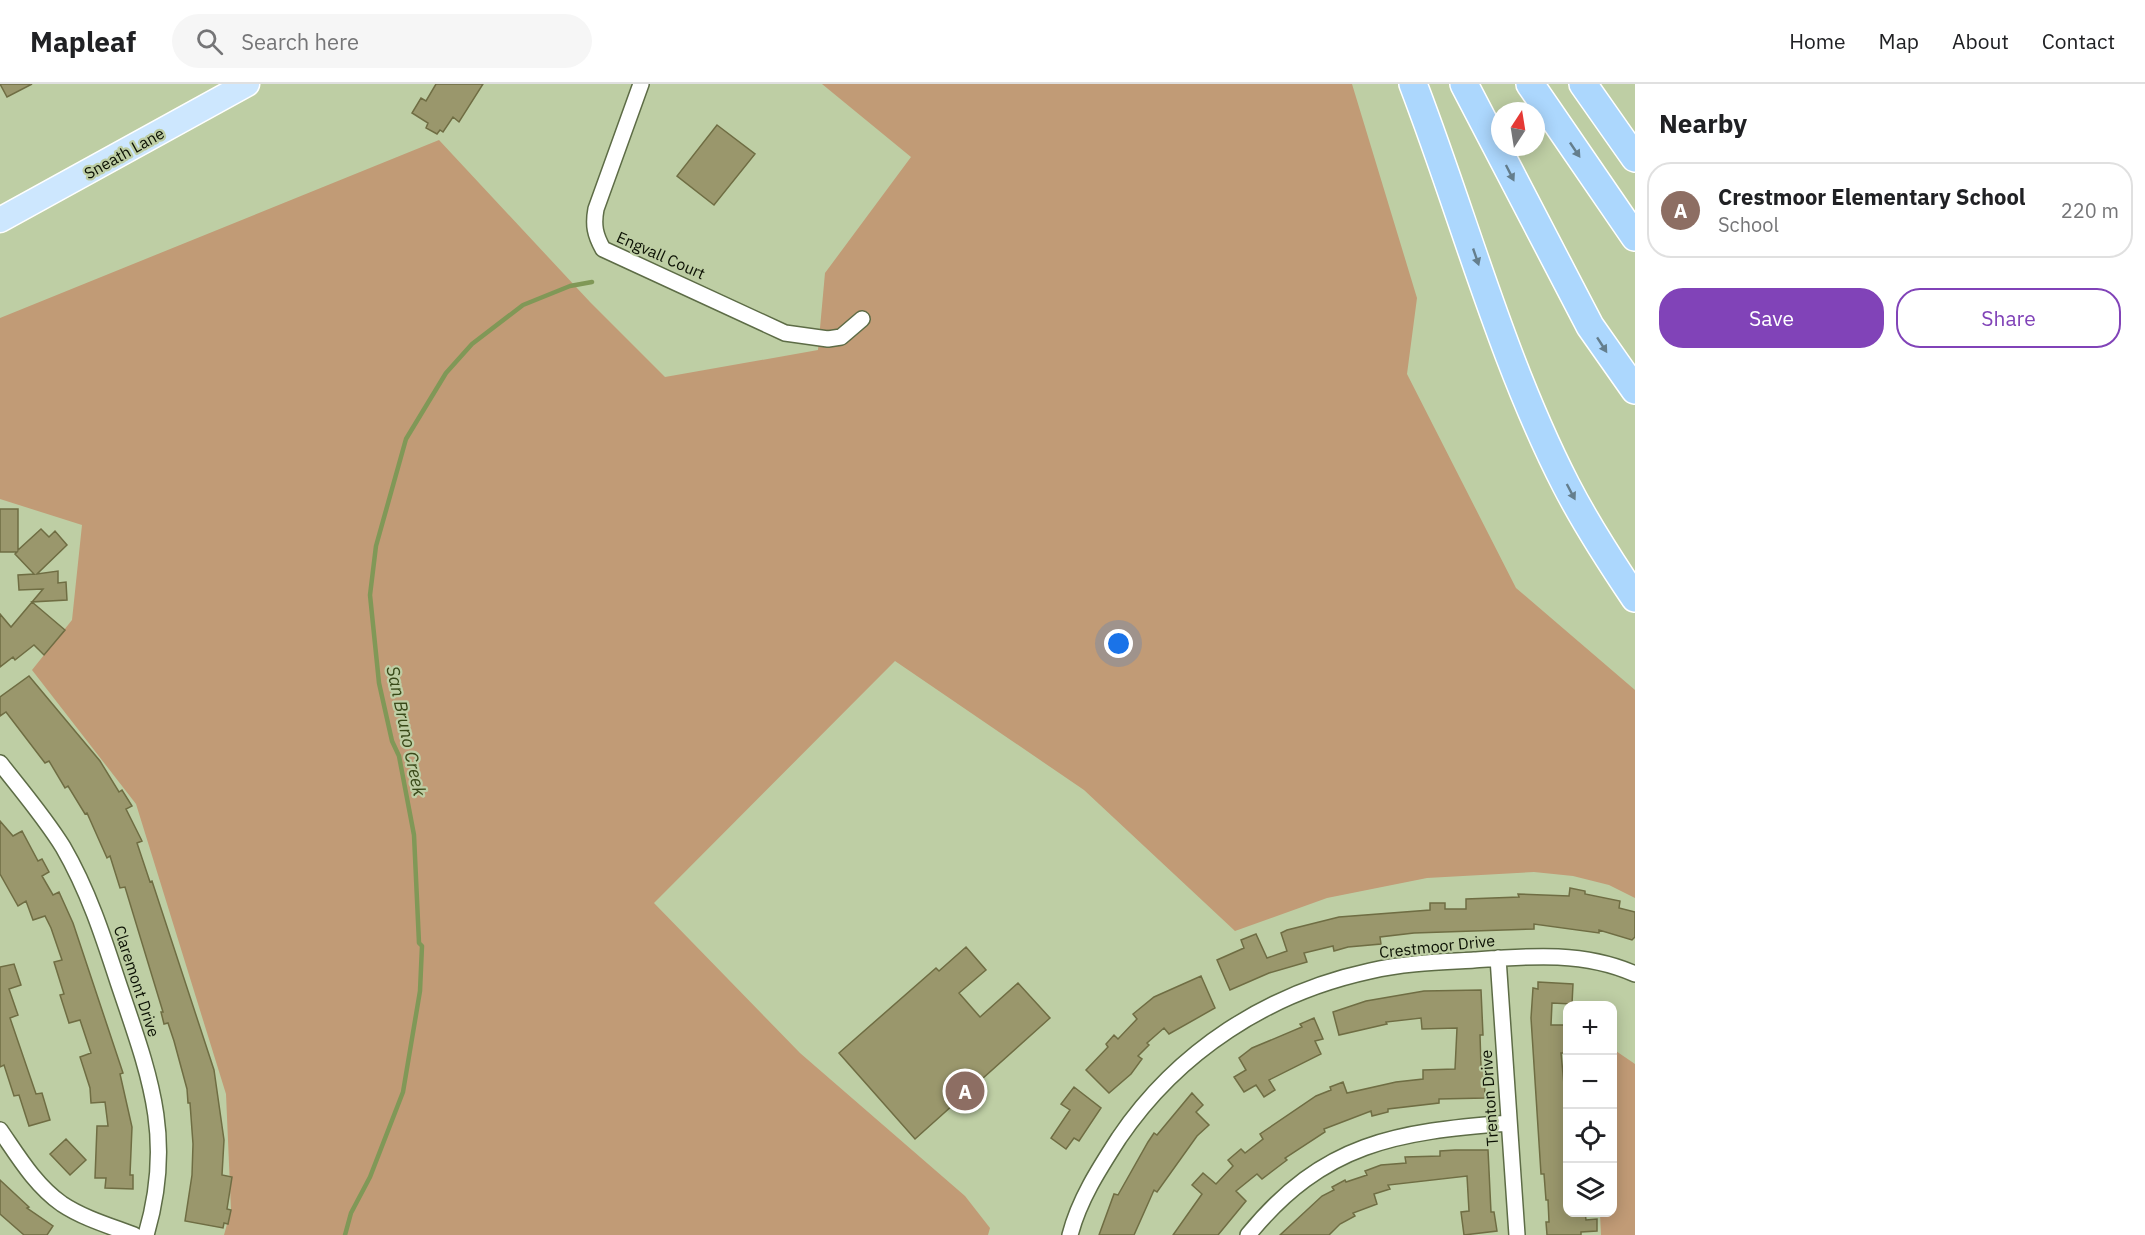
<!DOCTYPE html>
<html lang="en">
<head>
<meta charset="utf-8">
<style>
	:root { --surface:#fff; --page:#f6f6f6; --text:#202124; --muted:#757577; --line:#e0e0e0; --accent:#8143b8 }
	body { margin:0; font-family:"IBM Plex Sans",sans-serif; background:var(--page); color:var(--text) }
	.controls { position:absolute; right:18px; bottom:18px; display:grid; overflow:hidden; border-radius:12px; box-shadow:0 3px 15px #0003 }
	.controls button { width:54px; height:54px; display:grid; place-items:center; padding:0; border:0; border-bottom:2px solid var(--line); background:var(--surface); color:var(--text); font:30px sans-serif }
	.compass { position:absolute; left:1491px; top:18px; width:54px; height:54px; border-radius:50%; background:var(--surface); box-shadow:0 3px 15px #0003; rotate:12deg }
	.you { position:absolute; left:1119px; top:560px; width:21px; height:21px; margin:-15px; border:4px solid #fff; border-radius:50%; background:#1a73e8; box-shadow:0 0 0 9px #1a73e833 }
	.badge { display:grid; place-items:center; width:39px; height:39px; border-radius:50%; background:var(--accent); color:#fff; font-size:20px; font-weight:700 }
	.pin { position:absolute; translate:-50% -50%; border:3px solid #fff; box-shadow:0 2px 6px #0006 }
	.list { margin:0; padding:0; list-style:none }
	h2 { display:flex; justify-content:space-between; align-items:center; height:78px; margin:0; padding:0 24px; font-size:26px }
	h2 small { font-size:20px; font-weight:400; color:var(--muted) }
	.list li { display:grid; grid-template-columns:39px 1fr auto; gap:18px; align-items:center; box-sizing:border-box; height:96px; margin:0 12px 12px; padding:0 12px; border:2px solid var(--line); border-radius:24px }
	.list b { display:block; font-size:22px; white-space:nowrap }
	.list p { margin:0; font-size:20px; white-space:nowrap; color:var(--muted) }
	.list em { font-size:20px; font-style:normal; color:var(--muted) }
	.actions { display:flex; gap:12px; padding:18px 24px }
	.actions a { flex:1; padding:14px 0; border:2px solid var(--accent); border-radius:24px; text-align:center; font-size:21px; color:var(--accent) }
	.actions .main { background:var(--accent); color:#fff }
	.icon { flex:none; width:33px; height:33px; fill:none; stroke:currentColor; stroke-width:2; stroke-linecap:round; stroke-linejoin:round }
	.map { position:relative; flex:none; width:1635px; height:1151px; overflow:hidden }
	header { display:flex; align-items:center; gap:36px; box-sizing:border-box; height:84px; padding:0 30px; background:var(--surface); border-bottom:2px solid var(--line) }
	header strong { font-size:28px }
	nav { display:flex; gap:33px; margin-inline-start:auto; font-size:21px }
	.search { width:420px; height:54px; background:var(--page); display:flex; align-items:center; gap:15px; box-sizing:border-box; padding:0 21px; border-radius:33px; color:var(--muted); font-size:22px }
	main { display:flex }
	aside { flex:1; background:var(--surface) }
	.map>svg:first-child { display:block }
	.green { fill:#c19b76 }
	.lines { fill:none; stroke-linecap:round; stroke-linejoin:round }
	.stream { stroke:#809857; stroke-width:4.5 }
	.building { fill:#9a976c; stroke:#6f6d43; stroke-width:1.5 }
	.minor-casing { stroke:#5d6c46; stroke-width:18 }
	.primary-casing { stroke:#fff; stroke-width:27 }
	.motorway-casing { stroke:#fff; stroke-width:30 }
	.minor { stroke:#fff; stroke-width:15 }
	.primary { stroke:#cde7fe; stroke-width:24 }
	.motorway { stroke:#acd7fd; stroke-width:27 }
	.oneway { fill:#647e8d }
	.labels { text-anchor:middle; stroke-width:4.5; stroke-linejoin:round; paint-order:stroke }
	.street-label { font-size:16px; fill:#0c1104; stroke:#becea4 }
	.water-label { font-size:18px; font-style:italic; fill:#384817; stroke:#becea4 }
</style>
</head>
<body>
<header>
<strong>Mapleaf</strong>
<div class="search"><svg class="icon" aria-label="search" viewBox="0 0 24 24"><circle cx="10" cy="10" r="6"/><path d="M15 15l6 6"/></svg>Search here</div>
<nav><a>Home</a><a>Map</a><a>About</a><a>Contact</a></nav>
</header>
<main>
<div class="map">
<svg width="1635" height="1151" viewBox="0 0 1635 1151">
	<rect width="100%" height="100%" fill="#becea4"/>
	<path class="green" d="M 822,0 L 1352,0 L 1417,214 L 1407,290 L 1516,504 L 1635,606 L 1635,814 L 1609,801 L 1573,792 L 1534,788 L 1427,794 L 1327,814 L 1235,847 L 1084,706 L 895,577 L 654,819 L 800,969 L 965,1112 L 990,1144 L 988,1151 L 224,1151 L 231,1126 L 226,1010 L 136,720 L 32,586 L 72,536 L 82,441 L 0,415 L 0,234 L 439,56 L 590,218 L 665,293 L 818,266 L 825,189 L 911,73 Z
		M 1613,965 L 1635,980 L 1635,1151 L 1601,1151 L 1600,1129 L 1612,1128 Z"/>
	<g class="lines">
		<path class="stream" d="M 345,1151 L 351,1129 L 370,1093 L 403,1008 L 420,907 L 422,862 L 419,859 L 414,751 L 399,672 L 392,657 L 379,599 L 370,511 L 376,462 L 406,355 L 446,289 L 472,260 L 523,221 L 570,202 L 592,198"/>
	</g>
	<path class="building" d="M 0,0 L 32,0 L 7,13 Z
		M 436,0 L 483,0 L 459,38 L 453,33 L 443,48 L 440,46 L 437,50 L 426,44 L 428,39 L 412,29 L 421,14 L 426,17 Z
		M 717,41 L 755,70 L 714,121 L 677,92 Z
		M 0,425 L 18,425 L 18,466 L 41,445 L 49,453 L 55,447 L 67,461 L 37,490 L 58,487 L 58,499 L 66,498 L 67,516 L 32,518 L 65,546 L 44,571 L 34,561 L 15,576 L 13,573 L 0,583 L 0,530 L 11,543 L 43,505 L 19,506 L 18,491 L 34,490 L 15,470 L 17,468 L 0,468 Z
		M 29,592 L 100,677 L 119,708 L 122,706 L 132,722 L 126,725 L 142,757 L 137,759 L 150,798 L 152,797 L 214,986 L 224,1056 L 222,1091 L 232,1093 L 227,1125 L 231,1126 L 228,1140 L 224,1139 L 223,1144 L 185,1137 L 192,1091 L 193,1060 L 190,1019 L 188,1019 L 187,1005 L 174,957 L 168,939 L 164,940 L 161,928 L 163,928 L 125,803 L 120,804 L 110,772 L 107,774 L 87,729 L 85,730 L 68,702 L 65,704 L 49,677 L 45,679 L 6,628 L 0,632 L 0,613 Z
		M 0,737 L 13,752 L 22,747 L 38,777 L 42,775 L 49,788 L 42,792 L 53,811 L 59,808 L 73,839 L 123,989 L 120,990 L 132,1043 L 130,1091 L 133,1091 L 133,1105 L 105,1104 L 106,1094 L 95,1094 L 97,1042 L 108,1042 L 105,1018 L 91,1019 L 90,1004 L 80,973 L 91,969 L 80,936 L 69,939 L 60,911 L 64,910 L 54,878 L 62,876 L 51,844 L 45,832 L 33,836 L 26,817 L 18,822 L 0,790 Z
		M 1570,804 L 1585,807 L 1585,810 L 1620,817 L 1619,824 L 1635,828 L 1635,853 L 1632,856 L 1599,846 L 1599,849 L 1534,840 L 1534,845 L 1414,849 L 1380,853 L 1381,860 L 1348,863 L 1334,867 L 1333,862 L 1304,869 L 1307,878 L 1269,889 L 1230,906 L 1217,876 L 1244,864 L 1241,856 L 1256,850 L 1267,874 L 1287,867 L 1281,849 L 1287,846 L 1339,833 L 1430,826 L 1430,819 L 1445,819 L 1445,825 L 1466,825 L 1466,815 L 1519,813 L 1518,810 L 1569,812 Z
		M 966,863 L 986,886 L 959,909 L 980,933 L 1018,899 L 1050,934 L 915,1055 L 839,969 L 936,884 L 939,887 Z
		M 14,880 L 21,901 L 9,905 L 18,931 L 10,934 L 36,1010 L 42,1009 L 50,1036 L 29,1042 L 19,1011 L 14,1012 L 4,981 L 0,983 L 0,883 Z
		M 1201,892 L 1215,924 L 1169,950 L 1164,944 L 1147,959 L 1149,961 L 1138,972 L 1142,975 L 1131,990 L 1109,1009 L 1086,986 L 1108,963 L 1106,960 L 1114,951 L 1118,955 L 1137,935 L 1133,930 L 1154,913 Z
		M 1538,898 L 1573,900 L 1572,920 L 1552,919 L 1551,941 L 1568,941 L 1568,969 L 1561,969 L 1565,1011 L 1568,1010 L 1568,1128 L 1585,1128 L 1586,1136 L 1597,1135 L 1597,1147 L 1581,1148 L 1581,1151 L 1547,1151 L 1546,1138 L 1549,1138 L 1548,1116 L 1546,1116 L 1544,1090 L 1541,1090 L 1531,934 L 1533,904 L 1538,905 Z
		M 1481,906 L 1483,951 L 1480,951 L 1481,982 L 1484,982 L 1485,1014 L 1439,1015 L 1439,1019 L 1388,1025 L 1388,1028 L 1372,1032 L 1371,1027 L 1324,1045 L 1325,1048 L 1285,1074 L 1287,1076 L 1262,1095 L 1257,1090 L 1236,1107 L 1246,1117 L 1218,1151 L 1173,1151 L 1202,1110 L 1192,1101 L 1203,1089 L 1216,1100 L 1233,1082 L 1228,1076 L 1241,1065 L 1245,1069 L 1263,1055 L 1260,1050 L 1316,1012 L 1331,1006 L 1330,1003 L 1343,998 L 1347,1009 L 1396,998 L 1423,995 L 1423,986 L 1455,985 L 1457,944 L 1422,945 L 1421,934 L 1386,938 L 1387,940 L 1339,951 L 1333,928 L 1366,917 L 1424,907 Z
		M 1314,934 L 1323,955 L 1315,957 L 1321,970 L 1269,996 L 1275,1006 L 1264,1013 L 1256,1001 L 1244,1008 L 1234,993 L 1246,986 L 1239,974 L 1252,964 L 1302,943 L 1300,940 Z
		M 1074,1003 L 1101,1024 L 1079,1057 L 1074,1054 L 1066,1065 L 1051,1054 L 1070,1026 L 1061,1020 Z
		M 1192,1009 L 1203,1021 L 1196,1028 L 1209,1041 L 1197,1052 L 1157,1108 L 1154,1106 L 1134,1151 L 1099,1151 L 1114,1110 L 1118,1111 L 1148,1058 L 1154,1049 L 1157,1051 Z
		M 66,1055 L 86,1076 L 70,1091 L 50,1070 Z
		M 1455,1066 L 1488,1066 L 1491,1128 L 1494,1128 L 1497,1147 L 1464,1151 L 1461,1128 L 1469,1127 L 1467,1092 L 1388,1101 L 1390,1105 L 1374,1110 L 1377,1120 L 1353,1129 L 1355,1132 L 1340,1140 L 1329,1151 L 1280,1151 L 1322,1112 L 1334,1106 L 1332,1103 L 1345,1096 L 1346,1098 L 1367,1091 L 1365,1087 L 1381,1081 L 1406,1079 L 1405,1073 L 1440,1072 L 1440,1067 Z
		M 0,1096 L 29,1123 L 27,1124 L 53,1142 L 47,1151 L 24,1151 L 0,1130 Z"/>
	<g class="lines">
		<g class="minor-casing">
			<path id="minor" d="M 641,0 L 596,125 C 593,141 595,151 603,165 L 785,249 L 828,255 L 841,253 L 862,235
				M 0,679 C 22,707 45,734 63,763 C 88,806 103,852 118,898 C 149,990 175,1053 146,1151
				M 1498,874 L 1517,1151
				M 0,1046 C 18,1072 35,1101 62,1120 C 83,1134 110,1142 134,1151
				M 1070,1151 C 1079,1116 1099,1085 1119,1054 C 1178,967 1268,909 1370,887 C 1404,879 1439,878 1474,876 C 1528,872 1584,867 1635,890
				M 1248,1151 C 1324,1058 1396,1048 1509,1039"/>
		</g>
		<g class="primary-casing">
			<path id="primary" d="M 0,136 L 247,0"/>
		</g>
		<g class="motorway-casing">
			<path id="motorway" d="M 1413,0 C 1464,133 1501,274 1566,401 C 1586,440 1610,477 1635,514
				M 1464,0 L 1590,242 L 1635,306
				M 1530,0 L 1635,153
				M 1583,0 L 1635,74"/>
		</g>
		<use href="#minor" class="minor"/>
		<use href="#primary" class="primary"/>
		<use href="#motorway" class="motorway"/>
	</g>
	<defs><path id="oneway-solid" d="M-6-.8H1V-3.2L6.5 0L1 3.2V.8H-6Z" transform="scale(1.5)"/></defs>
	<g class="oneway">
		<use href="#oneway-solid" transform="translate(1575 66) rotate(56)"/>
		<use href="#oneway-solid" transform="translate(1510 89) rotate(63)"/>
		<use href="#oneway-solid" transform="translate(1476 173) rotate(71)"/>
		<use href="#oneway-solid" transform="translate(1602 261) rotate(57)"/>
		<use href="#oneway-solid" transform="translate(1571 408) rotate(62)"/>
	</g>
	<g class="labels">
		<g class="street-label">
			<text transform="translate(124 69) rotate(-29)" y="6">Sneath Lane</text>
			<text transform="translate(661 171) rotate(24)" y="6">Engvall Court</text>
			<text transform="translate(1437 862) rotate(-6)" y="6">Crestmoor Drive</text>
			<text transform="translate(137 897) rotate(72)" y="6">Claremont Drive</text>
			<text transform="translate(1489 1014) rotate(-94)" y="6">Trenton Drive</text>
		</g>
		<g class="water-label">
			<text transform="translate(406 647) rotate(78)" y="6">San Bruno Creek</text>
		</g>
	</g>
</svg>
<div class="controls">
<button>+</button>
<button>−</button>
<button><svg class="icon" aria-label="locate" viewBox="0 0 24 24"><circle cx="12" cy="12" r="6"/><path d="M12 2v4M12 18v4M2 12h4M18 12h4"/></svg></button>
<button><svg class="icon" aria-label="layers" viewBox="0 0 24 24"><path d="M12 4l9 5-9 5-9-5zM3 14l9 5 9-5"/></svg></button>
</div>
<svg class="compass" viewBox="-18 -18 36 36"><path d="M0-13l5 13h-10z" fill="#e53935"/><path d="M0 13l5-13h-10z" fill="#757577"/></svg>
<div class="you"></div>
<div class="pin badge" style="left:965px;top:1007px;background:#8d6e63">A</div>
</div>
<aside>
<h2>Nearby<small></small></h2>
<ul class="list">
<li><span class="badge" style="background:#8d6e63">A</span><div><b>Crestmoor Elementary School</b><p>School</p></div><em>220 m</em></li>
</ul>
<div class="actions"><a class="main">Save</a><a>Share</a></div>
</aside>
</main>
</body>
</html>
